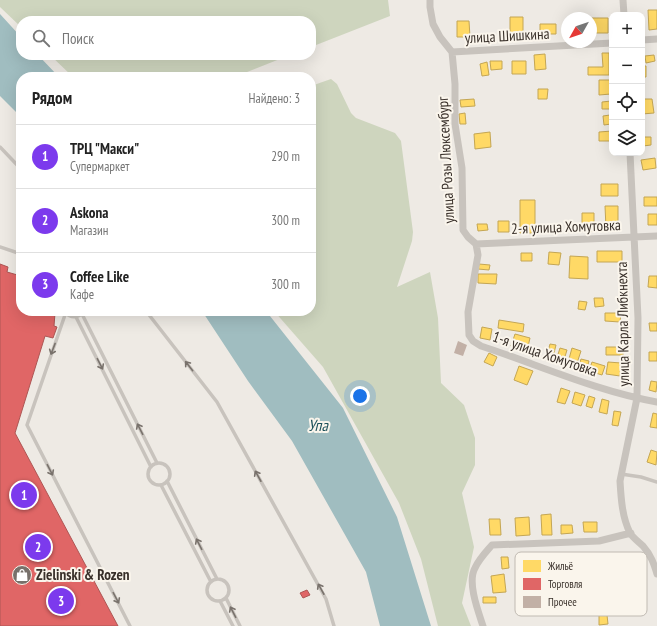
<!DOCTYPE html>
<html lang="ru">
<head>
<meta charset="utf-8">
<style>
	:root { --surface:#fff; --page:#f2f2f2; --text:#222; --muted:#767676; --line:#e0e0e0; --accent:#7c3aed }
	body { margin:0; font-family:"PT Sans Narrow",sans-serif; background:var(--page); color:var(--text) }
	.controls { position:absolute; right:12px; top:12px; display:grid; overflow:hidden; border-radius:8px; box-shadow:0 4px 16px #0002 }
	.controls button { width:36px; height:36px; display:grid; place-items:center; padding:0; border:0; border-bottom:1px solid var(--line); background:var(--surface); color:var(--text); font:20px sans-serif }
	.compass { position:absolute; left:561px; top:12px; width:36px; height:36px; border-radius:50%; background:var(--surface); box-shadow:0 4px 16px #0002; rotate:230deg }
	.you { position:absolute; left:360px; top:396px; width:14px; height:14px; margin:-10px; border:3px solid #fff; border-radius:50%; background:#1a73e8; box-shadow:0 0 0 6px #1a73e833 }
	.badge { display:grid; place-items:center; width:26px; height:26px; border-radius:50%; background:var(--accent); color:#fff; font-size:13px; font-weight:700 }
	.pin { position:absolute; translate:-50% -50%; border:2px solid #fff; box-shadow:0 1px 4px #0006 }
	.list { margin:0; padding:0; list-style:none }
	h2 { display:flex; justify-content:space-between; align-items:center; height:52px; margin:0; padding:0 16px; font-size:17px }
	h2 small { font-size:13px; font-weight:400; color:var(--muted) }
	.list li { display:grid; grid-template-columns:26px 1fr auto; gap:12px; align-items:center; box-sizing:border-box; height:64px; padding:0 16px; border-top:1px solid var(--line) }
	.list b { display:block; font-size:15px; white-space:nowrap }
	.list p { margin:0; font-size:13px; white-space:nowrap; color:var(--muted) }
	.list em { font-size:13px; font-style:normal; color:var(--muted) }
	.icon { flex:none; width:22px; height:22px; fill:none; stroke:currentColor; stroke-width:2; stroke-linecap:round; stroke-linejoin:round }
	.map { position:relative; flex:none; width:657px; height:626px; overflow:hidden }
	.search { position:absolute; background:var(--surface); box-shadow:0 4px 16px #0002; left:16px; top:16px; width:300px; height:44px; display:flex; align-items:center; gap:10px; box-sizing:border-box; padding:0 14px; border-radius:16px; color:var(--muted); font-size:15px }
	.panel { position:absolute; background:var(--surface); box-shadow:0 4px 16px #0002; left:16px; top:72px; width:300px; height:244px; border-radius:16px }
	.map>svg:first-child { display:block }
	.green { fill:#ced5be }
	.water { fill:#a0bdc0 }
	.homes { fill:#ffd966; stroke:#c4a654 }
	.shops { fill:#e06666; stroke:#ae5654 }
	.building { fill:#c2b0a6 }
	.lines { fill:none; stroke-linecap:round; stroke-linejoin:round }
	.lane { stroke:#c8c3bd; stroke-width:3.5 }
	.street { stroke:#c8c3bd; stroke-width:7 }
	.oneway { stroke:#79726c }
	.labels { text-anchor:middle; stroke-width:4; stroke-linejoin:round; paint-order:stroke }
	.street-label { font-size:15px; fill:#39302a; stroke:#faf5ec }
	.poi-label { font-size:15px; font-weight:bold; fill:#39302a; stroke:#faf5ec; text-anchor:start }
	.water-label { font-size:16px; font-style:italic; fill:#1f525b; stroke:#faf5ec }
	.key { fill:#faf5ec; stroke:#c0bab2; stroke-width:1 }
	.key-label { font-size:11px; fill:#39302a }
</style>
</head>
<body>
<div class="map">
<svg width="657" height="626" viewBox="0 0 657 626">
	<rect width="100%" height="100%" fill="#eeeae4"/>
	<path class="green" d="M 0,0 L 388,0 L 390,16 L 311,47 L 311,21 L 21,21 L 21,27 L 0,7 Z
		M 50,55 L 290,55 L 242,74 L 243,77 L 73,77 Z
		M 331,79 L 337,84 L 351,113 L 356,118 L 395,133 L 401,141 L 413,232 L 412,241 L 397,287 L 430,272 L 438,318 L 441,383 L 464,405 L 475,438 L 475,465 L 462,493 L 474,547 L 462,603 L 471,626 L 438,626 L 421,559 L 399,503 L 323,367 L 274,311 L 311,311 L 311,86 Z"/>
	<path class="water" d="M 0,14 L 21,37 L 21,55 L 38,55 L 59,77 L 21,77 L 21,117 L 0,96 Z
		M 202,311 L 266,311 L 343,408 L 397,517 L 431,626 L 380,626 L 366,572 L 292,441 L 248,381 Z"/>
	<path class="homes" d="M 648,10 L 657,10 L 657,29 L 649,30 Z
		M 510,17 L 523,17 L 523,37 L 510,36 Z
		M 592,18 L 608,18 L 608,33 L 593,33 Z
		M 457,21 L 469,21 L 470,37 L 457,37 Z
		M 540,24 L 556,24 L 556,34 L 540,34 Z
		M 602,53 L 609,53 L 609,75 L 588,75 L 588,67 L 603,67 Z
		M 545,54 L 546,69 L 535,70 L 534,55 Z
		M 654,55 L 655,61 L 646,63 L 645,56 Z
		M 490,61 L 502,61 L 502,69 L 491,70 Z
		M 512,61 L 526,61 L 526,74 L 512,74 Z
		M 487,62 L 489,75 L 482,76 L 480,64 Z
		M 642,66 L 646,66 L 646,77 L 642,77 Z
		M 599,80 L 611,80 L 611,94 L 599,95 Z
		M 538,89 L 548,89 L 547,99 L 538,99 Z
		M 474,99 L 475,106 L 461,107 L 460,100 Z
		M 642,99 L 652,99 L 654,113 L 642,114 Z
		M 611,101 L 611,109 L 602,109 L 602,102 Z
		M 465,113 L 466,124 L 460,124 L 459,114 Z
		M 610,115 L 611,124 L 604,125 L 603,116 Z
		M 612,131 L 612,141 L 599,141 L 599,132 Z
		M 490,132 L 491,147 L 475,149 L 474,134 Z
		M 642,137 L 651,137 L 651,145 L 643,146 Z
		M 655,158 L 656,168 L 643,170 L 641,160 Z
		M 601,184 L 618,184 L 618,196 L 601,196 Z
		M 644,197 L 657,197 L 657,206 L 644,206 Z
		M 520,200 L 535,200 L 535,233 L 520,233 Z
		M 605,206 L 618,206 L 618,228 L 606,228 Z
		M 582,213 L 594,213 L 594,231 L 582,231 Z
		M 648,214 L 657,214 L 657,225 L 648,225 Z
		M 498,221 L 509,221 L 509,232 L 498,232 Z
		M 477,224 L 487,224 L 488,230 L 478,231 Z
		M 597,251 L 622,251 L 622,262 L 597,262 Z
		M 549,252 L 561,253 L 559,265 L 548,264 Z
		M 521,253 L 532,253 L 532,261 L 521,261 Z
		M 570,256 L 588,257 L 588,279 L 569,278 Z
		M 479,264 L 490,265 L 489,270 L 478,269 Z
		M 478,274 L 497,274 L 496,284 L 478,283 Z
		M 649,276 L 657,276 L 657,288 L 648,287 Z
		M 594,298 L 603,298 L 604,306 L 595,307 Z
		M 579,301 L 587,302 L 585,310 L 578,309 Z
		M 605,313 L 621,313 L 620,322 L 605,321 Z
		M 499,320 L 524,324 L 523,332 L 498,328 Z
		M 649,323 L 657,323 L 657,331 L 650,331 Z
		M 482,327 L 492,329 L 490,340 L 480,338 Z
		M 515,334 L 530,338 L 527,351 L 511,346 Z
		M 550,344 L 556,345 L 553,357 L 547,355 Z
		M 606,347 L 623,347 L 623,355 L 606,355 Z
		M 560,348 L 567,350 L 563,363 L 556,361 Z
		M 572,348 L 581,351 L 575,369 L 567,366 Z
		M 649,352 L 657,352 L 657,361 L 649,361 Z
		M 489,353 L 497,357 L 493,366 L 484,362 Z
		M 581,359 L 589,361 L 586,372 L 578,369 Z
		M 592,362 L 605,366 L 602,375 L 589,371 Z
		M 608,362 L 621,363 L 620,376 L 606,374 Z
		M 519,366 L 533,371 L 527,385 L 514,380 Z
		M 651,381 L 657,382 L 656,392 L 649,390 Z
		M 561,388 L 570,391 L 565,404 L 557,402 Z
		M 575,392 L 585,395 L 581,406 L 572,403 Z
		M 589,396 L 595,398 L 592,408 L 586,406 Z
		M 602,399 L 609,401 L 607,414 L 599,412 Z
		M 614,411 L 621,412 L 618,426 L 612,425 Z
		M 653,413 L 657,414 L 657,428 L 650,427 Z
		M 651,450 L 657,452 L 656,465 L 647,462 Z
		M 551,514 L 552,535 L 542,535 L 541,515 Z
		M 529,517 L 530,535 L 516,536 L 515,518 Z
		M 489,519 L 500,519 L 501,535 L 490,535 Z
		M 583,522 L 597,522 L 597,532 L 584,532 Z
		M 561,525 L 572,525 L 573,533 L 561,534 Z
		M 501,557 L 508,557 L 509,568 L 502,569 Z
		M 504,574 L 506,592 L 493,593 L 491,576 Z
		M 483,597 L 496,597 L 496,603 L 483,603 Z
		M 599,615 L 607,615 L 608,624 L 599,625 Z"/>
	<path class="shops" d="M 0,264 L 8,267 L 7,272 L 21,276 L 21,311 L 54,311 L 55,313 L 54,326 L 57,327 L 53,338 L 45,336 L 15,433 L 118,626 L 0,626 Z
		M 307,590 L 310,595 L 303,598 L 300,593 Z"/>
	<path class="building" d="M 458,341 L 467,345 L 463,356 L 454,353 Z"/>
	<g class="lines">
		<path class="lane" d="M 0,147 L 21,169
			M 0,247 L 21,254
			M 146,311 L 217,402 L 326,599 L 334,626
			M 65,312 C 71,319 79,318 84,311
			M 66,312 L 27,425 L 130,626
			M 82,314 L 157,463
			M 76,317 L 151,467
			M148 474a11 11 0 1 1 22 0a11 11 0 1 1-22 0Z
			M 621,474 L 641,477 L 657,482
			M 167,481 L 217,579
			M 161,485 L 211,582
			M207 590a11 11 0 1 1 22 0a11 11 0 1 1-22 0Z
			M 226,598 L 240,626
			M 220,601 L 233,626"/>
		<path class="street" d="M 430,0 L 430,7 L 433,24 L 440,37 L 452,52 L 455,84 L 455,124 L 462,168 L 463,230 L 468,237 L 476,244 L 478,255 L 468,312 L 469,335 L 473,341 L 481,346 C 539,365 596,391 657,402
			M 623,0 L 624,15
			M 642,40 L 657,39
			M 452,52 L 612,43
			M 630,153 L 638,318 L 637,398 L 620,481 C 621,498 622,517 630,533 C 633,538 639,542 643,546 C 651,555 654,564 657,574
			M 476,244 L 657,236
			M 483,626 C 478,611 467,582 475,568 C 479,559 486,552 492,545 L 599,541 L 631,533"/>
	</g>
	<defs><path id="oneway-shaft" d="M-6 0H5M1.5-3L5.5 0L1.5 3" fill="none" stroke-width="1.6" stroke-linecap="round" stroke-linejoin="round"/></defs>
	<g class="oneway">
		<use href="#oneway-shaft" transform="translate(53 349) rotate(111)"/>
		<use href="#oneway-shaft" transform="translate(100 364) rotate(63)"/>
		<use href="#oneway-shaft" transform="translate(189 366) rotate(-128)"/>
		<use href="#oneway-shaft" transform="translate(140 429) rotate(-117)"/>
		<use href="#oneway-shaft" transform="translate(50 470) rotate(63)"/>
		<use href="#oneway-shaft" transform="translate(258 476) rotate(-119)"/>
		<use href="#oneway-shaft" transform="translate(199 544) rotate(-117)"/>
		<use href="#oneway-shaft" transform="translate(321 589) rotate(-119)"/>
		<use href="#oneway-shaft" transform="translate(116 598) rotate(62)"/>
		<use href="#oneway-shaft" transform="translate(233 612) rotate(-117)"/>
	</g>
	<defs>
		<g id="shop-disc" transform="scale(1)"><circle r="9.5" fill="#78716b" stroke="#faf5ec"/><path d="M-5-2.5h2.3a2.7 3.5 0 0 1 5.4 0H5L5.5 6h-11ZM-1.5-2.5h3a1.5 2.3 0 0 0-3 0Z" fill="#fff"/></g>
	</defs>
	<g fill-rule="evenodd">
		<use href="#shop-disc" x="22" y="575"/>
	</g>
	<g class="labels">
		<g class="street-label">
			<text transform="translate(507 36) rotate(-3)" y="5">улица Шишкина</text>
			<text transform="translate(446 160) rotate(-93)" y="5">улица Розы Люксембург</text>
			<text transform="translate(566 227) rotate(-2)" y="5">2-я улица Хомутовка</text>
			<text transform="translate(623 324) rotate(-91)" y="5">улица Карла Либкнехта</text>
			<text transform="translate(545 354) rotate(19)" y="5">1-я улица Хомутовка</text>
		</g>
		<g class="poi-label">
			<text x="36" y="580">Zielinski &amp; Rozen</text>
		</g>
		<g class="water-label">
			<text x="318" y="431">Упа</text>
		</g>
	</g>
	<rect x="515" y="552" width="132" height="64" rx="6" class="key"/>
	<rect x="523" y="560" width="18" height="12" fill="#ffd966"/>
	<rect x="523" y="578" width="18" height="12" fill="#e06666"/>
	<rect x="523" y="596" width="18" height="12" fill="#c2b0a6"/>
	<g class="key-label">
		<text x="548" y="570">Жильё</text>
		<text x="548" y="588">Торговля</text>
		<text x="548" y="606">Прочее</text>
	</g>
</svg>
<div class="controls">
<button>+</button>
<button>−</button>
<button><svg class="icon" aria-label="locate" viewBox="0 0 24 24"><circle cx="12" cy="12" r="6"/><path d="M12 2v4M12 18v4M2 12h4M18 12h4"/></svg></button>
<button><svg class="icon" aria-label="layers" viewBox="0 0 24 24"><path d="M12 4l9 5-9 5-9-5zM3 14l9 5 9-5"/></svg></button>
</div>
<svg class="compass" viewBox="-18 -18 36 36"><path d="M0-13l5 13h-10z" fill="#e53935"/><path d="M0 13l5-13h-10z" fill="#767676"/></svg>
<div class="you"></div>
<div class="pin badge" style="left:24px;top:495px">1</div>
<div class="pin badge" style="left:38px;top:547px">2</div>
<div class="pin badge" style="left:61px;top:601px">3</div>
<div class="search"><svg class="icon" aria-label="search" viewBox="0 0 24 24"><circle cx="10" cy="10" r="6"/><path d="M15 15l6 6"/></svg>Поиск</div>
<section class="panel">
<h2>Рядом<small>Найдено: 3</small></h2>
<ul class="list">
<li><span class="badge">1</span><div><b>ТРЦ &quot;Макси&quot;</b><p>Супермаркет</p></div><em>290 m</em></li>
<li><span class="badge">2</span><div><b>Askona</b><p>Магазин</p></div><em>300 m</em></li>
<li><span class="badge">3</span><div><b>Coffee Like</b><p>Кафе</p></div><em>300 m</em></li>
</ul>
</section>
</div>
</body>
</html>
